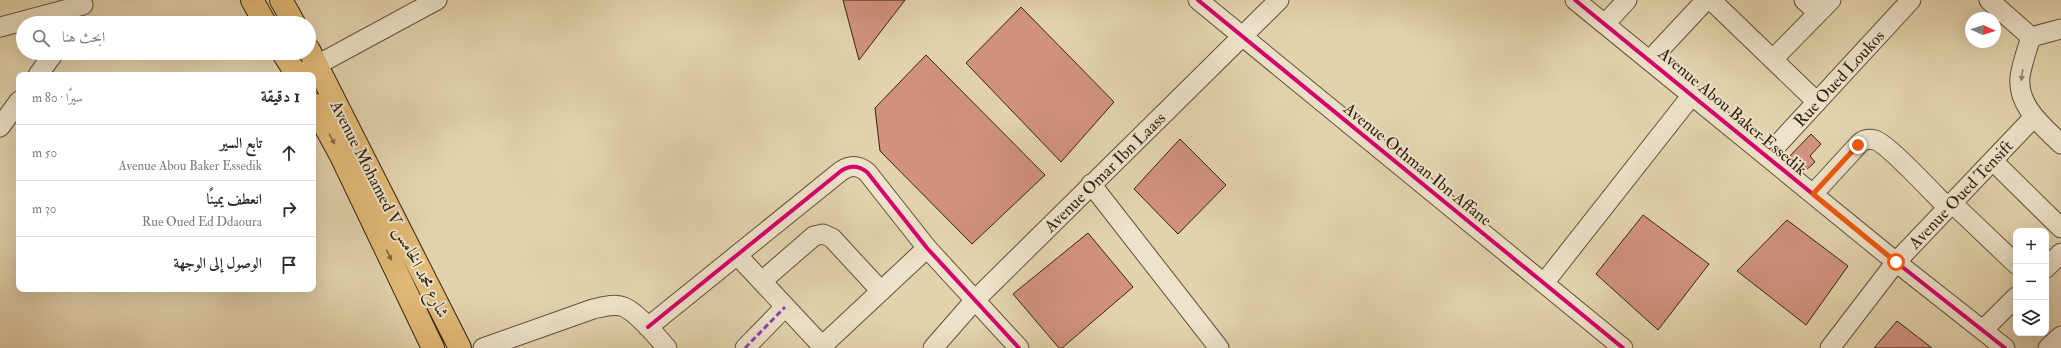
<!DOCTYPE html>
<html lang="ar">
<head>
<meta charset="utf-8">
<style>
	:root { --surface:#fff; --page:#f2f2f3; --text:#2b2b33; --muted:#7c7c81; --line:#e1e1e2 }
	body { margin:0; font-family:"IM FELL Double Pica",Amiri,serif; background:var(--page); color:var(--text); direction:rtl }
	.controls { position:absolute; right:12px; bottom:12px; display:grid; overflow:hidden; border-radius:8px; box-shadow:0 4px 16px #0002 }
	.controls button { width:36px; height:36px; display:grid; place-items:center; padding:0; border:0; border-bottom:1px solid var(--line); background:var(--surface); color:var(--text); font:20px sans-serif }
	.compass { position:absolute; left:1965px; top:12px; width:36px; height:36px; border-radius:50%; background:var(--surface); box-shadow:0 4px 16px #0002; rotate:93deg }
	.stop { position:absolute; width:12px; height:12px; margin:-9px; border:3px solid #ea580c; border-radius:50%; background:#fff }
	.stop.end { background:#ea580c; border-color:#fff; box-shadow:0 1px 4px #0008 }
	.list { margin:0; padding:0; list-style:none }
	h2 { display:flex; justify-content:space-between; align-items:center; height:52px; margin:0; padding:0 16px; font-size:17px }
	h2 small { font-size:13px; font-weight:400; color:var(--muted) }
	.list li { display:grid; grid-template-columns:26px 1fr auto; gap:12px; align-items:center; box-sizing:border-box; height:56px; padding:0 16px; border-top:1px solid var(--line) }
	.list b { display:block; font-size:15px; white-space:nowrap }
	.list p { margin:0; font-size:13px; white-space:nowrap; color:var(--muted) }
	.list em { font-size:13px; font-style:normal; color:var(--muted) }
	.icon { flex:none; width:22px; height:22px; fill:none; stroke:currentColor; stroke-width:2; stroke-linecap:round; stroke-linejoin:round }
	.map { position:relative; flex:none; width:2061px; height:348px; overflow:hidden; direction:ltr }
	.search { position:absolute; background:var(--surface); box-shadow:0 4px 16px #0002; left:16px; top:16px; width:300px; height:44px; display:flex; align-items:center; gap:10px; box-sizing:border-box; padding:0 14px; border-radius:22px; color:var(--muted); font-size:15px }
	.panel { position:absolute; background:var(--surface); box-shadow:0 4px 16px #0002; left:16px; top:72px; width:300px; height:220px; border-radius:8px; direction:rtl }
	.map>svg:first-child { display:block }
	.building { fill:#d1927f; stroke:#352413 }
	.lines { fill:none; stroke-linecap:round; stroke-linejoin:round }
	.minor-casing { stroke:#60503a; stroke-width:21 }
	.major-casing { stroke:#352413; stroke-width:24 }
	.minor { stroke:#ede2ca; stroke-width:19 }
	.major { stroke:#e2ba76; stroke-width:22 }
	.quiet { stroke:#8e44ad; stroke-width:3; stroke-dasharray:6 3; stroke-linecap:butt }
	.cycleway-casing { stroke:#ede2ca; stroke-width:6 }
	.cycleway { stroke:#d6006c; stroke-width:4 }
	.oneway { fill:#91836e }
	.oneway2 { fill:#836840 }
	.route { stroke:#ea580c; stroke-width:5 }
	.labels { text-anchor:middle; stroke-width:4; stroke-linejoin:round; paint-order:stroke }
	.street-label { font-size:17px; fill:#352413; stroke:#ede2ca }
</style>
</head>
<body>
<div class="map">
<svg width="2061" height="348" viewBox="0 0 2061 348">
	<rect width="100%" height="100%" fill="#e3d3ad"/>
	<filter id="stains"><feTurbulence type="fractalNoise" baseFrequency=".005" numOctaves="4"/><feColorMatrix values="0 0 0 0 .2 0 0 0 0 .09 0 0 0 0 .02 0 0 0 .5 -.17"/></filter>
	<radialGradient id="worn" r=".72"><stop offset=".6" stop-color="#630" stop-opacity="0"/><stop offset="1" stop-color="#630" stop-opacity=".3"/></radialGradient>
	<path class="building" d="M 843,0 L 905,0 L 859,60 Z
		M 1021,7 L 1114,102 L 1061,162 L 966,63 Z
		M 926,55 L 1045,175 L 972,244 L 880,151 L 875,108 Z
		M 1811,134 L 1821,144 L 1810,156 L 1815,162 L 1804,172 L 1788,158 Z
		M 1180,139 L 1226,185 L 1178,234 L 1134,189 Z
		M 1643,215 L 1709,264 L 1658,330 L 1596,274 Z
		M 1787,220 L 1848,266 L 1806,325 L 1737,271 Z
		M 1088,233 L 1133,287 L 1062,348 L 1059,348 L 1013,294 Z
		M 1897,321 L 1932,348 L 1874,348 Z"/>
	<g class="lines">
		<g class="minor-casing">
			<g id="minor">
				<path d="M 1198,0 L 1623,348"/>
				<path d="M 1575,0 L 1896,262 L 2005,348"/>
				<path d="M 1711,0 L 1817,102"/>
				<path d="M 1804,0 L 1818,13"/>
				<path d="M 1989,0 L 2031,37"/>
				<path d="M 1605,24 L 1627,0"/>
				<path d="M 0,27 L 83,5"/>
				<path d="M 2031,37 C 2027,50 2022,63 2020,77 C 2017,106 2043,126 2061,144"/>
				<path d="M 2031,37 L 2061,29"/>
				<path d="M 1773,59 L 1831,0"/>
				<path d="M 1650,60 L 1706,0"/>
				<path d="M 304,72 L 437,0"/>
				<path d="M 38,75 L 54,53"/>
				<path d="M 0,127 L 19,101"/>
				<path id="s1" d="M 1767,156 L 1911,0"/>
				<path d="M 1993,161 L 2061,228"/>
				<path d="M 1091,184 L 1219,348"/>
				<path d="M 1813,194 L 1858,145 C 1862,140 1868,138 1875,140 C 1888,144 1935,195 1948,208"/>
				<path d="M 1952,203 L 2016,264"/>
				<path d="M 737,255 L 824,348"/>
				<path d="M 2046,268 L 2061,253"/>
				<path d="M 762,281 L 814,236 L 823,234 L 832,238 L 881,291"/>
				<path d="M 1544,283 L 1692,95"/>
				<path d="M 648,327 L 841,171 C 850,165 858,165 867,172 L 927,248 L 1019,348"/>
				<path d="M 1983,330 L 2016,297"/>
				<path d="M 483,348 L 593,309 C 602,307 615,303 624,307 C 638,313 657,337 667,348"/>
				<path d="M 745,348 L 785,307"/>
				<path d="M 820,348 L 927,248"/>
				<path id="s2" d="M 933,348 L 975,300 L 1279,0"/>
				<path id="s3" d="M 1830,348 L 1896,262 L 2034,117"/>
				<path d="M 2048,348 L 2061,336"/>
			</g>
		</g>
		<g class="major-casing">
			<path id="major" d="M 252,0 L 265,23
				M 281,0 L 294,23
				M 309,50 L 460,348
				M 283,53 L 297,75
				M 313,104 L 341,156 L 433,348"/>
		</g>
		<use href="#minor" class="minor"/>
		<use href="#major" class="major"/>
		<path class="quiet" d="M 745,348 L 785,307"/>
		<g class="cycleway-casing">
			<path id="cycleway" d="M 1198,0 L 1623,348
				M 1575,0 L 1896,262 L 2005,348
				M 648,327 L 841,171 C 850,165 858,165 867,172 L 927,248 L 1019,348"/>
		</g>
		<use href="#cycleway" class="cycleway"/>
	</g>
	<defs><path id="oneway-solid" d="M-6-.8H1V-3.2L6.5 0L1 3.2V.8H-6Z"/></defs>
	<use class="oneway" href="#oneway-solid" transform="translate(2022 75) rotate(98)"/>
	<g class="oneway2">
		<use href="#oneway-solid" transform="translate(332 139) rotate(62)"/>
		<use href="#oneway-solid" transform="translate(389 255) rotate(65)"/>
	</g>
	<g class="lines">
		<path class="route" d="M 1858,145 L 1813,194 L 1896,262"/>
	</g>
	<g class="labels">
		<g class="street-label">
			<text dy="6" stroke="none"><textPath href="#s1" startOffset="106">Rue Oued Loukos</textPath></text>
			<text transform="translate(1733 111) rotate(40)" y="6">Avenue Abou Baker Essedik</text>
			<text transform="translate(1418 164) rotate(39)" y="6">Avenue Othman Ibn Affane</text>
			<text dy="6" stroke="none"><textPath href="#s2" startOffset="246">Avenue Omar Ibn Laass</textPath></text>
			<text dy="6" stroke="none"><textPath href="#s3" startOffset="202">Avenue Oued Tensift</textPath></text>
			<text transform="translate(390 209) rotate(63)" y="6">Avenue Mohamed V شارع محمد الخامس</text>
		</g>
	</g>
	<rect width="100%" height="100%" filter="url(#stains)"/>
	<rect width="100%" height="100%" fill="url(#worn)"/>
</svg>
<div class="controls">
<button>+</button>
<button>−</button>
<button><svg class="icon" aria-label="layers" viewBox="0 0 24 24"><path d="M12 4l9 5-9 5-9-5zM3 14l9 5 9-5"/></svg></button>
</div>
<svg class="compass" viewBox="-18 -18 36 36"><path d="M0-13l5 13h-10z" fill="#e53935"/><path d="M0 13l5-13h-10z" fill="#7c7c81"/></svg>
<div class="stop" style="left:1896px;top:262px"></div>
<div class="stop end" style="left:1858px;top:145px"></div>
<div class="search"><svg class="icon" aria-label="search" viewBox="0 0 24 24"><circle cx="10" cy="10" r="6"/><path d="M15 15l6 6"/></svg>ابحث هنا</div>
<section class="panel">
<h2>1 دقيقة<small>سيرًا · 80 m</small></h2>
<ul class="list">
<li><svg class="icon" aria-label="ahead" viewBox="0 0 24 24"><path d="M12 20V5M6 11l6-6 6 6"/></svg><div><b>تابع السير</b><p>Avenue Abou Baker Essedik</p></div><em>50 m</em></li>
<li><svg class="icon" aria-label="right" viewBox="0 0 24 24"><path d="M7 20v-9h11M14 6l5 5-5 5"/></svg><div><b>انعطف يمينًا</b><p>Rue Oued Ed Ddaoura</p></div><em>30 m</em></li>
<li><svg class="icon" aria-label="arrive" viewBox="0 0 24 24"><path d="M6 21V4h12l-3 4 3 4H6"/></svg><div><b>الوصول إلى الوجهة</b></div></li>
</ul>
</section>
</div>
</body>
</html>
